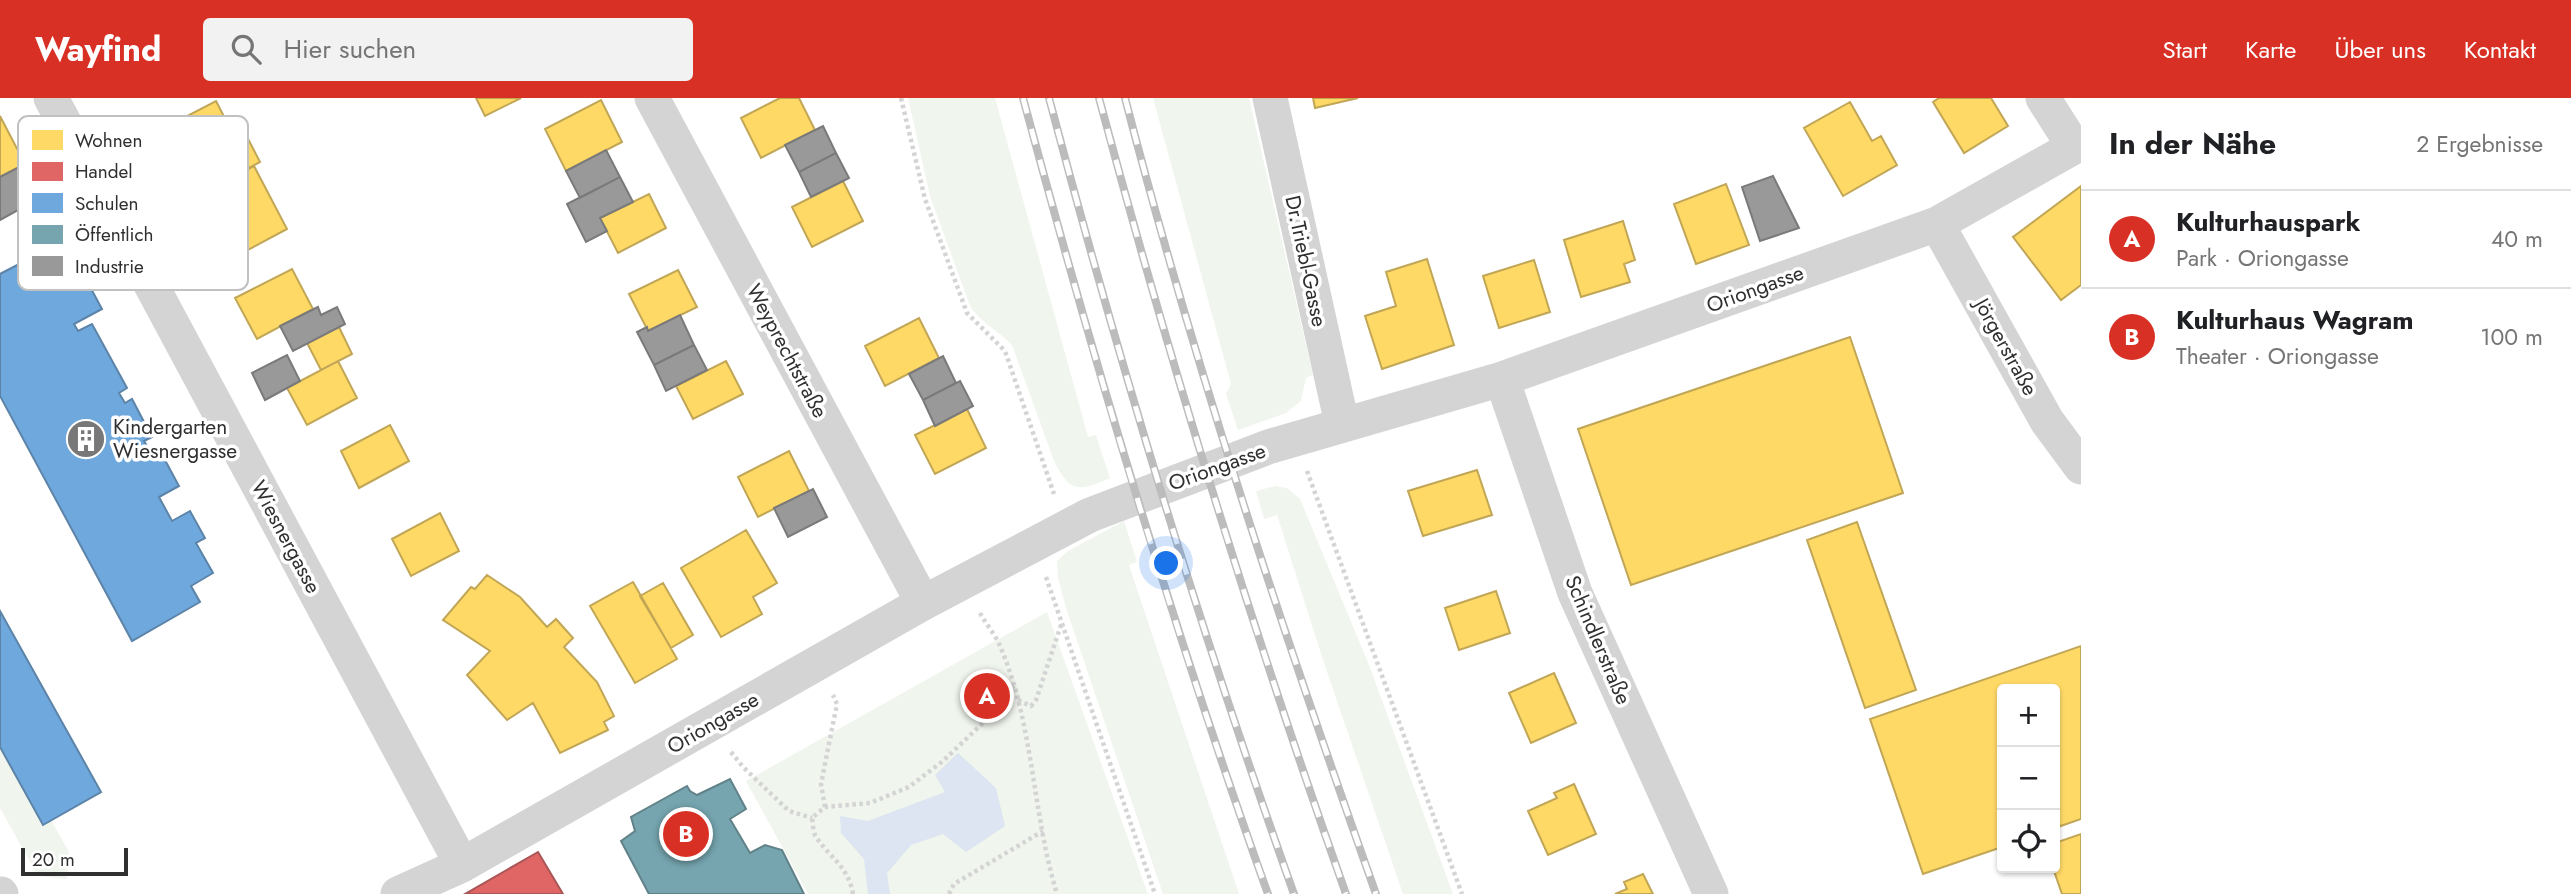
<!DOCTYPE html>
<html lang="de">
<head>
<meta charset="utf-8">
<style>
	:root { --surface:#fff; --page:#f2f2f2; --text:#202124; --muted:#757577; --line:#e0e0e0; --accent:#d93025 }
	body { margin:0; font-family:Jost,sans-serif; background:var(--page); color:var(--text) }
	.controls { position:absolute; right:21px; bottom:21px; display:grid; overflow:hidden; border-radius:7px; box-shadow:0 2px 5px #0004 }
	.controls button { width:63px; height:63px; display:grid; place-items:center; padding:0; border:0; border-bottom:2px solid var(--line); background:var(--surface); color:var(--text); font:35px sans-serif }
	.scale { position:absolute; left:21px; bottom:18px; width:107px; box-sizing:border-box; padding-left:7px; border:4px solid #303030; border-top:0; font-size:19px; line-height:24px; white-space:nowrap; color:#303030; -webkit-text-stroke:5px #fff; paint-order:stroke }
	.you { position:absolute; left:1167px; top:466px; width:24px; height:24px; margin:-18px; border:5px solid #fff; border-radius:50%; background:#1a73e8; box-shadow:0 0 0 10px #1a73e833 }
	.badge { display:grid; place-items:center; width:46px; height:46px; border-radius:50%; background:var(--accent); color:#fff; font-size:23px; font-weight:700 }
	.pin { position:absolute; translate:-50% -50%; border:4px solid #fff; box-shadow:0 2px 7px #0006 }
	.list { margin:0; padding:0; list-style:none }
	h2 { display:flex; justify-content:space-between; align-items:center; height:91px; margin:0; padding:0 28px; font-size:30px }
	h2 small { font-size:23px; font-weight:400; color:var(--muted) }
	.list li { display:grid; grid-template-columns:46px 1fr auto; gap:21px; align-items:center; box-sizing:border-box; height:98px; padding:0 28px; border-top:2px solid var(--line) }
	.list b { display:block; font-size:26px; white-space:nowrap }
	.list p { margin:0; font-size:23px; white-space:nowrap; color:var(--muted) }
	.list em { font-size:23px; font-style:normal; color:var(--muted) }
	.icon { flex:none; width:38px; height:38px; fill:none; stroke:currentColor; stroke-width:2; stroke-linecap:round; stroke-linejoin:round }
	.map { position:relative; flex:none; width:2081px; height:796px; overflow:hidden }
	header { display:flex; align-items:center; gap:42px; box-sizing:border-box; height:98px; padding:0 35px; background:var(--accent); color:#fff }
	header strong { font-size:33px }
	nav { display:flex; gap:38px; margin-inline-start:auto; font-size:24px }
	.search { width:490px; height:63px; background:var(--page); display:flex; align-items:center; gap:18px; box-sizing:border-box; padding:0 24px; border-radius:7px; color:var(--muted); font-size:26px }
	main { display:flex }
	aside { flex:1; background:var(--surface) }
	.map>svg:first-child { display:block }
	.green { fill:#f0f5ed }
	.water { fill:#dce5f1 }
	.homes { fill:#ffd966; stroke:#c1a656; stroke-width:2 }
	.shops { fill:#e06666; stroke:#ab5656; stroke-width:2 }
	.schools { fill:#6fa8dc; stroke:#5c84a8; stroke-width:2 }
	.public { fill:#76a5af; stroke:#618289; stroke-width:2 }
	.industry { fill:#999; stroke:#7a7a7a; stroke-width:2 }
	.lines { fill:none; stroke-linecap:round; stroke-linejoin:round }
	.path { stroke:#d4d4d4; stroke-width:4.5; stroke-dasharray:3.5 3.5; stroke-linecap:butt }
	.street { stroke:#d4d4d4; stroke-width:35 }
	.rail-casing { stroke:#bcbcbc; stroke-width:8 }
	.rail { stroke:#fff; stroke-width:5; stroke-dasharray:16; stroke-linecap:butt }
	.labels { text-anchor:middle; stroke-width:7; stroke-linejoin:round; paint-order:stroke }
	.street-label { font-size:21px; fill:#303030; stroke:#fff }
	.poi-label { font-size:21px; fill:#303030; stroke:#fff; text-anchor:start }
	.key { fill:#fff; stroke:#c1c1c1; stroke-width:2 }
	.key-label { font-size:19px; fill:#303030 }
</style>
</head>
<body>
<header>
<strong>Wayfind</strong>
<div class="search"><svg class="icon" aria-label="search" viewBox="0 0 24 24"><circle cx="10" cy="10" r="6"/><path d="M15 15l6 6"/></svg>Hier suchen</div>
<nav><a>Start</a><a>Karte</a><a>Über uns</a><a>Kontakt</a></nav>
</header>
<main>
<div class="map">
<svg width="2081" height="796" viewBox="0 0 2081 796">
	<rect width="100%" height="100%" fill="#fff"/>
	<path class="green" d="M 908,0 L 995,0 L 1088,339 L 1096,337 L 1110,380 C 1079,394 1070,395 1054,363 L 1012,247 C 999,233 980,224 970,208 L 930,98 Z
		M 1153,0 L 1249,0 L 1313,277 L 1306,280 L 1301,303 L 1286,315 L 1238,332 L 1226,296 L 1231,286 Z
		M 1275,388 L 1287,390 L 1300,401 L 1369,567 L 1453,796 L 1403,796 L 1323,562 L 1277,417 L 1264,421 L 1256,393 Z
		M 1124,423 L 1137,464 L 1129,467 L 1239,796 L 1163,796 L 1067,513 L 1058,480 L 1057,463 L 1068,453 Z
		M 1047,514 L 1148,796 L 808,796 L 746,683 Z
		M 0,649 L 43,726 L 51,722 L 69,754 L 67,781 L 38,778 L 0,710 Z"/>
	<path class="water" d="M 958,655 L 996,690 L 1005,728 L 966,754 L 943,736 L 911,747 L 887,775 L 890,796 L 868,796 L 864,761 L 841,735 L 840,718 L 868,723 L 945,694 L 935,677 Z"/>
	<path class="homes" d="M 476,0 L 521,0 L 485,18 Z
		M 780,0 L 799,0 L 815,32 L 761,60 L 741,20 Z
		M 1313,0 L 1358,0 L 1315,10 Z
		M 1939,0 L 1991,0 L 2008,28 L 1964,55 L 1933,4 Z
		M 601,2 L 622,44 L 566,73 L 545,31 Z
		M 216,3 L 236,42 L 189,67 L 168,28 Z
		M 1850,4 L 1872,43 L 1881,38 L 1897,67 L 1843,98 L 1804,30 Z
		M 0,18 L 25,66 L 0,79 Z
		M 246,37 L 260,64 L 190,101 L 176,73 Z
		M 254,68 L 287,131 L 231,161 L 211,124 L 226,116 L 212,90 Z
		M 843,83 L 863,123 L 812,149 L 792,109 Z
		M 1726,86 L 1749,147 L 1696,166 L 1674,106 Z
		M 2081,88 L 2081,187 L 2061,202 L 2013,139 Z
		M 649,96 L 666,130 L 618,155 L 600,120 Z
		M 1623,123 L 1635,162 L 1624,166 L 1630,184 L 1581,199 L 1564,142 Z
		M 1427,161 L 1454,247 L 1382,271 L 1365,218 L 1396,208 L 1386,174 Z
		M 1534,162 L 1550,214 L 1499,230 L 1483,178 Z
		M 292,171 L 313,211 L 257,241 L 235,200 Z
		M 678,172 L 697,209 L 648,233 L 629,196 Z
		M 919,220 L 939,260 L 885,288 L 865,248 Z
		M 339,229 L 352,256 L 321,272 L 307,245 Z
		M 1850,239 L 1903,395 L 1631,487 L 1578,331 Z
		M 338,263 L 357,300 L 307,327 L 287,290 Z
		M 726,263 L 743,296 L 693,321 L 676,288 Z
		M 967,311 L 986,350 L 935,376 L 915,337 Z
		M 390,327 L 409,363 L 359,390 L 341,353 Z
		M 789,353 L 809,393 L 758,419 L 738,379 Z
		M 1477,372 L 1492,417 L 1423,438 L 1408,393 Z
		M 440,415 L 459,453 L 411,478 L 392,441 Z
		M 1857,424 L 1916,592 L 1865,610 L 1807,442 Z
		M 746,432 L 777,485 L 753,499 L 762,516 L 721,539 L 681,470 Z
		M 487,477 L 520,499 L 547,529 L 556,521 L 573,540 L 564,549 L 597,584 L 614,618 L 604,624 L 608,632 L 560,655 L 533,605 L 507,622 L 467,577 L 490,553 L 443,522 L 471,489 L 475,491 Z
		M 633,484 L 677,561 L 635,585 L 590,508 Z
		M 663,485 L 693,537 L 671,550 L 640,498 Z
		M 1496,493 L 1510,535 L 1459,552 L 1445,510 Z
		M 2081,548 L 2081,721 L 2055,730 L 2055,591 L 2002,591 L 2002,749 L 1923,776 L 1870,621 Z
		M 1554,575 L 1576,625 L 1531,645 L 1509,595 Z
		M 1574,686 L 1596,736 L 1548,757 L 1528,713 L 1557,700 L 1554,695 Z
		M 2081,736 L 2081,796 L 2062,796 L 2053,770 L 2055,745 Z
		M 1643,776 L 1653,796 L 1615,796 L 1627,791 L 1624,784 Z"/>
	<path class="shops" d="M 538,754 L 563,796 L 465,796 Z"/>
	<path class="schools" d="M 65,142 L 102,211 L 74,226 L 78,233 L 92,226 L 127,290 L 119,295 L 125,305 L 132,301 L 152,339 L 144,343 L 150,353 L 158,349 L 179,388 L 159,399 L 172,423 L 190,413 L 205,440 L 196,445 L 213,475 L 191,488 L 200,504 L 132,543 L 0,298 L 0,176 Z
		M 0,513 L 101,694 L 43,727 L 0,649 Z"/>
	<path class="public" d="M 730,681 L 746,711 L 730,721 L 750,755 L 765,747 L 782,752 L 804,796 L 649,796 L 621,743 L 635,733 L 631,719 L 687,688 L 690,693 L 697,697 Z"/>
	<path class="industry" d="M 823,28 L 836,55 L 799,74 L 785,47 Z
		M 606,52 L 620,79 L 580,100 L 566,73 Z
		M 836,55 L 849,80 L 811,99 L 799,74 Z
		M 25,66 L 43,98 L 0,122 L 0,79 Z
		M 1773,78 L 1799,130 L 1760,143 L 1742,89 Z
		M 620,79 L 633,104 L 600,120 L 607,133 L 586,144 L 567,106 Z
		M 318,209 L 321,217 L 337,209 L 345,226 L 293,253 L 280,228 Z
		M 680,217 L 694,247 L 654,267 L 637,234 L 647,229 L 648,233 Z
		M 694,247 L 707,272 L 666,293 L 654,267 Z
		M 287,257 L 300,283 L 265,302 L 252,275 Z
		M 943,258 L 956,285 L 923,302 L 909,276 Z
		M 960,283 L 973,308 L 935,328 L 923,302 Z
		M 813,391 L 827,419 L 788,439 L 774,410 Z"/>
	<g class="lines">
		<path class="path" d="M 901,0 L 925,101 L 967,215 L 1005,253 L 1054,396
			M 1307,373 L 1462,796
			M 1046,479 L 1155,796
			M 980,515 C 986,526 995,536 1000,548 C 1034,626 1032,715 1057,796
			M 1018,602 L 1031,608 L 1036,602 L 1062,524
			M 731,654 L 743,669 L 789,713 L 812,720
			M 825,709 L 821,686 L 837,606 L 833,597
			M 853,796 C 848,767 828,759 815,737 C 813,733 813,725 812,720 L 825,709 L 870,705 L 909,689 L 943,663 L 986,622 L 1014,587
			M 949,796 L 954,786 L 1043,733"/>
		<path class="street" d="M 51,0 L 462,767
			M 652,0 L 923,505
			M 1270,0 L 1342,326
			M 2043,0 L 2074,49
			M 1937,126 L 2047,323 L 2081,369
			M 1502,281 L 1575,495 L 1711,796
			M 0,796 L 1,796
			M 398,796 L 462,767 L 923,505 L 1090,417 L 1268,349 L 1502,281 L 1937,126 L 2081,45"/>
		<g class="rail-casing">
			<path id="rail" d="M 1023,0 C 1095,268 1174,535 1268,796
				M 1049,0 C 1120,268 1201,535 1294,796
				M 1099,0 C 1171,268 1253,534 1346,796
				M 1125,0 C 1195,270 1283,534 1376,796"/>
		</g>
		<use href="#rail" class="rail"/>
	</g>
	<defs>
		<g id="building-disc" transform="scale(2.0125)"><circle r="9.5" fill="#787878" stroke="#fff"/><path d="M-4-6H4V6H1V3H-1V6H-4ZM-2.5-4.3h1.7v1.8h-1.7ZM.8-4.3h1.7v1.8H.8ZM-2.5-1h1.7V.8h-1.7ZM.8-1h1.7V.8H.8Z" fill="#fff"/></g>
	</defs>
	<g fill-rule="evenodd">
		<use href="#building-disc" x="86" y="341"/>
	</g>
	<g class="labels">
		<g class="street-label">
			<text transform="translate(1306 163) rotate(78)" y="7">Dr.Triebl-Gasse</text>
			<text transform="translate(1755 191) rotate(-20)" y="7">Oriongasse</text>
			<text transform="translate(2006 249) rotate(61)" y="7">Jörgerstraße</text>
			<text transform="translate(787 253) rotate(62)" y="7">Weyprechtstraße</text>
			<text transform="translate(1217 369) rotate(-20)" y="7">Oriongasse</text>
			<text transform="translate(286 439) rotate(62)" y="7">Wiesnergasse</text>
			<text transform="translate(1598 542) rotate(67)" y="7">Schindlerstraße</text>
			<text transform="translate(713 625) rotate(-30)" y="7">Oriongasse</text>
		</g>
		<g class="poi-label">
			<text x="113" y="336">Kindergarten<tspan x="113" dy="24">Wiesnergasse</tspan></text>
		</g>
	</g>
	<rect x="18" y="18" width="230" height="174" rx="10" class="key"/>
	<rect x="32" y="32" width="31" height="20" fill="#ffd966"/>
	<rect x="32" y="64" width="31" height="19" fill="#e06666"/>
	<rect x="32" y="95" width="31" height="20" fill="#6fa8dc"/>
	<rect x="32" y="127" width="31" height="19" fill="#76a5af"/>
	<rect x="32" y="158" width="31" height="20" fill="#999"/>
	<g class="key-label">
		<text x="75" y="49">Wohnen</text>
		<text x="75" y="80">Handel</text>
		<text x="75" y="112">Schulen</text>
		<text x="75" y="143">Öffentlich</text>
		<text x="75" y="175">Industrie</text>
	</g>
</svg>
<div class="controls">
<button>+</button>
<button>−</button>
<button><svg class="icon" aria-label="locate" viewBox="0 0 24 24"><circle cx="12" cy="12" r="6"/><path d="M12 2v4M12 18v4M2 12h4M18 12h4"/></svg></button>
</div>
<div class="scale">20 m</div>
<div class="you"></div>
<div class="pin badge" style="left:987px;top:598px">A</div>
<div class="pin badge" style="left:686px;top:736px">B</div>
</div>
<aside>
<h2>In der Nähe<small>2 Ergebnisse</small></h2>
<ul class="list">
<li><span class="badge">A</span><div><b>Kulturhauspark</b><p>Park · Oriongasse</p></div><em>40 m</em></li>
<li><span class="badge">B</span><div><b>Kulturhaus Wagram</b><p>Theater · Oriongasse</p></div><em>100 m</em></li>
</ul>
</aside>
</main>
</body>
</html>
